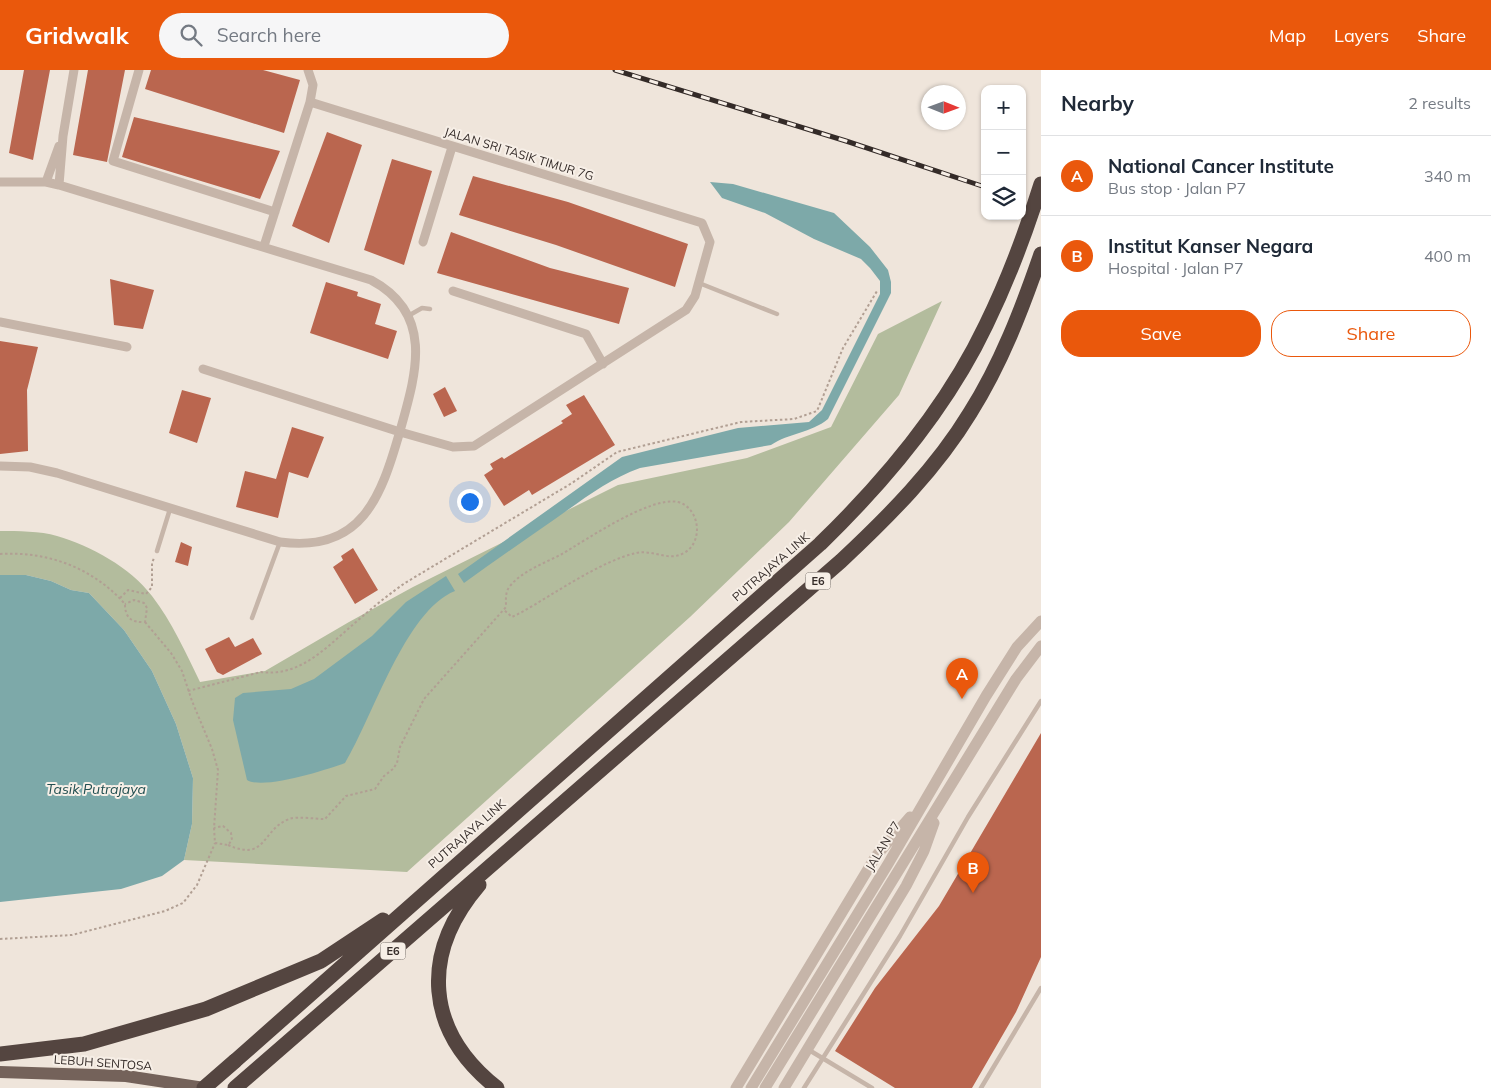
<!DOCTYPE html>
<html lang="en">
<head>
<meta charset="utf-8">
<style>
	:root { --surface:#fff; --page:#f6f6f7; --text:#1f2937; --muted:#747a83; --line:#e0e1e3; --accent:#ea580c }
	body { margin:0; font-family:Mulish,sans-serif; background:var(--page); color:var(--text) }
	.controls { position:absolute; right:15px; top:15px; display:grid; overflow:hidden; border-radius:10px; box-shadow:0 1px 4px #0004 }
	.controls button { width:45px; height:45px; display:grid; place-items:center; padding:0; border:0; border-bottom:1px solid var(--line); background:var(--surface); color:var(--text); font:25px sans-serif }
	.compass { position:absolute; left:921px; top:15px; width:45px; height:45px; border-radius:50%; background:var(--surface); box-shadow:0 1px 4px #0004; rotate:91deg }
	.you { position:absolute; left:469px; top:431px; width:18px; height:18px; margin:-12px; border:4px solid #fff; border-radius:50%; background:#1a73e8; box-shadow:0 0 0 8px #1a73e833 }
	.badge { display:grid; place-items:center; width:32px; height:32px; border-radius:50%; background:var(--accent); color:#fff; font-size:16px; font-weight:700 }
	.pin { position:absolute; translate:-50% -41px; filter:drop-shadow(0 1px 2px #0008) }
	.pin::after { content:''; position:absolute; top:26px; width:18px; height:15px; background:inherit; clip-path:polygon(0 0,100% 0,50% 100%) }
	.list { margin:0; padding:0; list-style:none }
	h2 { display:flex; justify-content:space-between; align-items:center; height:65px; margin:0; padding:0 20px; font-size:21px }
	h2 small { font-size:16px; font-weight:400; color:var(--muted) }
	.list li { display:grid; grid-template-columns:32px 1fr auto; gap:15px; align-items:center; box-sizing:border-box; height:80px; padding:0 20px; border-top:1px solid var(--line) }
	.list b { display:block; font-size:19px; white-space:nowrap }
	.list p { margin:0; font-size:16px; white-space:nowrap; color:var(--muted) }
	.list em { font-size:16px; font-style:normal; color:var(--muted) }
	.actions { display:flex; gap:10px; padding:15px 20px }
	.actions a { flex:1; padding:11px 0; border:1px solid var(--accent); border-radius:20px; text-align:center; font-size:18px; color:var(--accent) }
	.actions .main { background:var(--accent); color:#fff }
	.icon { flex:none; width:28px; height:28px; fill:none; stroke:currentColor; stroke-width:2; stroke-linecap:round; stroke-linejoin:round }
	.map { position:relative; flex:none; width:1041px; height:1018px; overflow:hidden }
	header { display:flex; align-items:center; gap:30px; box-sizing:border-box; height:70px; padding:0 25px; background:var(--accent); color:#fff }
	header strong { font-size:24px }
	nav { display:flex; gap:28px; margin-inline-start:auto; font-size:18px }
	.search { width:350px; height:45px; background:var(--page); display:flex; align-items:center; gap:12px; box-sizing:border-box; padding:0 18px; border-radius:28px; color:var(--muted); font-size:19px }
	main { display:flex }
	aside { flex:1; background:var(--surface) }
	.map>svg:first-child { display:block }
	.green { fill:#b3bc9d }
	.water { fill:#7da9a9 }
	.building { fill:#ba664f }
	.lines { fill:none; stroke-linecap:round; stroke-linejoin:round }
	.path { stroke:#b19f93; stroke-width:2; stroke-dasharray:2.5 2.5; stroke-linecap:butt }
	.service { stroke:#c6b5a9; stroke-width:4.5 }
	.minor { stroke:#c6b5a9; stroke-width:9 }
	.tertiary { stroke:#c6b5a9; stroke-width:11 }
	.primary { stroke:#74625a; stroke-width:12 }
	.motorway { stroke:#544540; stroke-width:15 }
	.rail-casing { stroke:#342b28; stroke-width:5 }
	.rail { stroke:#f7efe7; stroke-width:3; stroke-dasharray:9; stroke-linecap:butt }
	.motorway-bridge { stroke:#544540; stroke-width:15 }
	.labels { text-anchor:middle; stroke-width:4; stroke-linejoin:round; paint-order:stroke }
	.shield { fill:#f7efe7; stroke:#6e6661; stroke-width:1 }
	.shield-label { font-size:11px; font-weight:bold; fill:#342b28 }
	.street-label { font-size:12px; fill:#342b28; stroke:#f7efe7 }
	.water-label { font-size:14px; font-style:italic; fill:#224f51; stroke:#f7efe7 }
</style>
</head>
<body>
<header>
<strong>Gridwalk</strong>
<div class="search"><svg class="icon" aria-label="search" viewBox="0 0 24 24"><circle cx="10" cy="10" r="6"/><path d="M15 15l6 6"/></svg>Search here</div>
<nav><a>Map</a><a>Layers</a><a>Share</a></nav>
</header>
<main>
<div class="map">
<svg width="1041" height="1018" viewBox="0 0 1041 1018">
	<rect width="100%" height="100%" fill="#efe5db"/>
	<path class="green" d="M 942,231 L 899,325 L 789,452 L 690,547 L 407,802 L 184,790 L 192,754 L 193,708 L 176,654 L 152,601 L 124,560 L 89,523 L 71,520 L 51,511 L 26,505 L 0,505 L 0,461 C 18,461 40,461 57,466 C 91,476 130,497 152,526 C 172,552 186,583 200,612 L 265,601 L 349,552 L 413,517 L 618,415 L 747,388 L 831,357 L 878,264 Z"/>
	<path class="water" d="M 710,112 L 733,114 L 834,143 L 870,177 L 888,200 L 891,212 L 891,223 L 828,349 C 811,363 789,363 771,375 L 640,398 C 609,409 582,430 555,449 C 525,470 494,491 464,513 L 458,504 L 622,387 L 738,358 L 809,352 L 822,340 L 880,224 L 880,211 L 870,198 L 861,189 L 814,169 L 765,143 L 722,128 Z
		M 0,505 L 26,505 L 51,511 L 71,520 L 89,523 L 124,560 L 152,601 L 176,654 L 193,708 L 192,754 L 184,790 L 162,806 L 121,819 L 0,832 Z
		M 446,506 L 455,521 C 405,541 373,647 345,693 C 326,700 263,720 247,710 L 233,650 L 235,628 L 243,623 L 291,619 L 314,609 L 372,566 L 406,532 Z"/>
	<path class="building" d="M 24,0 L 50,0 L 33,90 L 9,83 Z
		M 88,0 L 125,0 L 107,92 L 73,85 Z
		M 151,0 L 263,0 L 300,10 L 284,63 L 145,19 Z
		M 134,47 L 280,81 L 260,129 L 122,87 Z
		M 327,62 L 362,75 L 329,173 L 292,156 Z
		M 392,89 L 432,101 L 404,195 L 364,180 Z
		M 473,106 L 568,132 L 688,174 L 675,217 L 556,175 L 459,145 Z
		M 451,162 L 550,198 L 629,218 L 619,254 L 437,203 Z
		M 110,209 L 154,220 L 143,259 L 114,255 Z
		M 326,212 L 358,222 L 357,226 L 381,234 L 375,254 L 397,261 L 388,289 L 310,263 Z
		M 0,271 L 38,277 L 27,320 L 28,381 L 0,384 Z
		M 445,317 L 457,341 L 444,347 L 433,324 Z
		M 182,320 L 211,328 L 197,373 L 169,363 Z
		M 584,325 L 615,375 L 532,425 L 529,420 L 504,436 L 484,405 L 493,399 L 490,394 L 502,387 L 504,389 L 563,353 L 561,351 L 572,344 L 566,335 Z
		M 292,357 L 324,367 L 308,408 L 289,402 L 278,448 L 236,437 L 245,401 L 276,409 Z
		M 181,472 L 192,477 L 188,496 L 175,492 Z
		M 353,478 L 378,520 L 355,534 L 333,497 L 343,490 L 341,486 Z
		M 229,567 L 235,577 L 253,568 L 262,584 L 223,605 L 217,602 L 205,579 Z
		M 1041,663 L 1041,887 L 1016,942 L 972,1018 L 895,1018 L 835,981 L 875,918 L 939,836 Z"/>
	<g class="lines">
		<path class="path" d="M 0,484 C 48,481 93,498 125,534 C 125,547 131,553 145,552 L 147,538 L 144,533 L 134,530 L 125,534
			M 120,528 L 128,520 L 146,524 L 152,517 L 152,493 L 154,488
			M 145,552 L 171,583 L 182,601 L 192,631 L 212,679 L 218,700 L 214,758 L 215,773 L 228,775 L 232,770 L 231,763 L 223,756 L 214,758
			M 188,621 L 261,602 C 297,607 323,581 348,559 C 366,543 385,527 405,513 L 572,413 L 617,382 L 741,352 L 794,349 L 817,341 L 843,278 L 877,221
			M 228,775 C 267,792 261,760 289,749 C 298,746 314,749 325,749 L 346,726 L 375,719 L 384,706 L 393,699 L 397,693 L 400,677 L 424,629 L 506,537 C 506,529 505,522 510,516 C 522,501 545,493 562,484 C 586,470 650,426 678,432 C 700,438 704,472 684,483 C 669,492 652,479 636,483 C 601,491 554,524 522,542 L 512,547 L 504,540
			M 0,869 L 72,865 L 165,841 L 183,833 L 197,815 L 215,773"/>
		<path class="service" d="M 699,213 L 777,244
			M 408,246 L 422,238 L 430,239
			M 157,481 L 170,439
			M 252,548 L 280,472
			M 809,980 L 872,1018
			M 804,1018 L 900,866 L 968,747 L 1041,631
			M 981,1018 L 1041,918"/>
		<path class="minor" d="M 139,0 L 113,91 L 275,142
			M 0,112 L 46,112 L 59,115 L 371,210 C 435,244 416,304 400,361 C 381,427 362,483 280,472 L 57,403 L 30,397 L 0,396
			M 46,112 L 59,76
			M 59,115 L 63,66 L 74,0
			M 423,172 L 452,77
			M 264,176 L 310,32 L 313,15 L 308,0
			M 453,221 L 586,264 L 603,294
			M 0,252 L 127,277
			M 203,299 L 400,362 L 453,377 L 474,376 L 686,240 L 695,226 L 710,172 L 702,153 L 310,32"/>
		<path class="tertiary" d="M 736,1018 L 876,786 L 910,747
			M 751,1018 L 888,794 L 986,626 L 1017,577 L 1041,551
			M 765,1018 L 1016,609 L 1041,576
			M 784,1018 L 906,816 L 924,781 L 934,753"/>
		<path class="primary" d="M 0,1002 L 126,1006 L 204,1018"/>
		<path class="motorway" d="M 479,815 C 420,884 425,961 497,1018
			M 0,984 L 84,974 L 206,939 L 321,891 L 383,850
			M 235,991 L 820,474 C 885,411 947,337 986,255 C 1008,210 1026,162 1041,114
			M 235,1018 L 841,491 C 889,446 936,399 970,343 C 1001,294 1022,239 1041,184"/>
		<g class="rail-casing">
			<path id="rail" d="M 615,0 L 846,71 L 985,117"/>
		</g>
		<use href="#rail" class="rail"/>
		<path class="motorway-bridge" d="M 204,1018 L 235,991"/>
	</g>
	<g class="labels">
		<g class="shield">
			<rect x="805.5" y="502.5" width="25" height="17" rx="4"/>
			<rect x="380.5" y="872.5" width="25" height="17" rx="4"/>
		</g>
		<g class="shield-label">
			<text x="818" y="515">E6</text>
			<text x="393" y="885">E6</text>
		</g>
		<g class="street-label">
			<text transform="translate(519 84) rotate(17)" y="4">JALAN SRI TASIK TIMUR 7G</text>
			<text transform="translate(771 497) rotate(-41)" y="4">PUTRAJAYA LINK</text>
			<text transform="translate(467 764) rotate(-41)" y="4">PUTRAJAYA LINK</text>
			<text transform="translate(883 776) rotate(-59)" y="4">JALAN P7</text>
			<text transform="translate(103 993) rotate(4)" y="4">LEBUH SENTOSA</text>
		</g>
		<g class="water-label">
			<text x="96" y="724">Tasik Putrajaya</text>
		</g>
	</g>
</svg>
<div class="controls">
<button>+</button>
<button>−</button>
<button><svg class="icon" aria-label="layers" viewBox="0 0 24 24"><path d="M12 4l9 5-9 5-9-5zM3 14l9 5 9-5"/></svg></button>
</div>
<svg class="compass" viewBox="-18 -18 36 36"><path d="M0-13l5 13h-10z" fill="#e53935"/><path d="M0 13l5-13h-10z" fill="#747a83"/></svg>
<div class="you"></div>
<div class="pin badge" style="left:962px;top:629px">A</div>
<div class="pin badge" style="left:973px;top:823px">B</div>
</div>
<aside>
<h2>Nearby<small>2 results</small></h2>
<ul class="list">
<li><span class="badge">A</span><div><b>National Cancer Institute</b><p>Bus stop · Jalan P7</p></div><em>340 m</em></li>
<li><span class="badge">B</span><div><b>Institut Kanser Negara</b><p>Hospital · Jalan P7</p></div><em>400 m</em></li>
</ul>
<div class="actions"><a class="main">Save</a><a>Share</a></div>
</aside>
</main>
</body>
</html>
